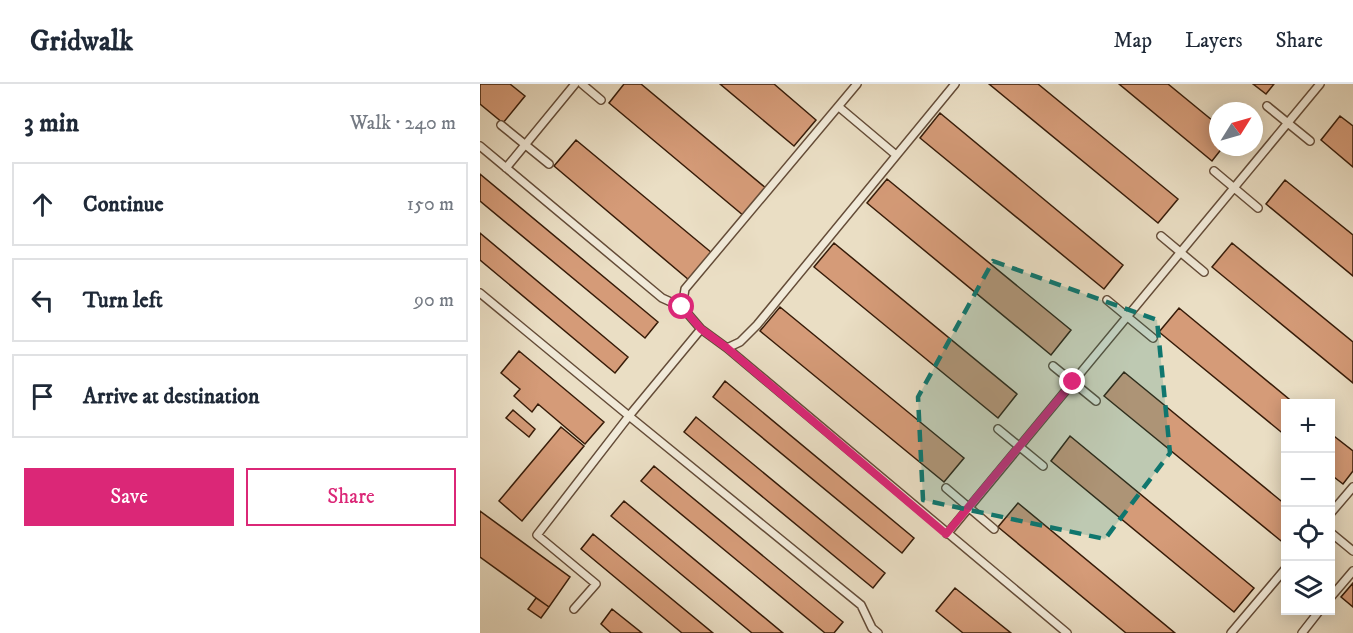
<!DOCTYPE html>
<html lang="en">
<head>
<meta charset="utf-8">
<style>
	:root { --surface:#fff; --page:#f6f6f7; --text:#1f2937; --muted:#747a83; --line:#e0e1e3; --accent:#db2777 }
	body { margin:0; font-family:"IM FELL DW Pica",serif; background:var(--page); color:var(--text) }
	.controls { position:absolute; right:18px; bottom:18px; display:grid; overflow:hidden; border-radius:0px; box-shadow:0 3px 15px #0003 }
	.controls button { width:54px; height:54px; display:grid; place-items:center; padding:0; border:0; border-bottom:2px solid var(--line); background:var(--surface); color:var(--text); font:30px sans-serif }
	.compass { position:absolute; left:729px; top:18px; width:54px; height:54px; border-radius:50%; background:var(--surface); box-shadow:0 3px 15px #0003; rotate:53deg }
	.stop { position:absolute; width:18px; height:18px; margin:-14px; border:4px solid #db2777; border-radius:50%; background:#fff }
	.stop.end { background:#db2777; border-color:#fff; box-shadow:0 2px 6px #0008 }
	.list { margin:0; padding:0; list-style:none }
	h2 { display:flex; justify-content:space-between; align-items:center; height:78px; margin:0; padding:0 24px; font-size:26px }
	h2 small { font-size:20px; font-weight:400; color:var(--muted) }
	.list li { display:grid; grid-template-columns:39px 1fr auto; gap:18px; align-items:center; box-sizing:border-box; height:84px; margin:0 12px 12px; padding:0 12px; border:2px solid var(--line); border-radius:0px }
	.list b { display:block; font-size:22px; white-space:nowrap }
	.list em { font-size:20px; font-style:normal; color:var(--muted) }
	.actions { display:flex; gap:12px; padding:18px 24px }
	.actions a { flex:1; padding:14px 0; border:2px solid var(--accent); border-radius:0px; text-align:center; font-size:21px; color:var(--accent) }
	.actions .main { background:var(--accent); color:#fff }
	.icon { flex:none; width:33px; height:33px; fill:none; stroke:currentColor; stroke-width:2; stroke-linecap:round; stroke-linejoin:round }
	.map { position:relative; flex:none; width:873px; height:549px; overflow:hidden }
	header { display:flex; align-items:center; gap:36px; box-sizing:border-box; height:84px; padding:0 30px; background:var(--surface); border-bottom:2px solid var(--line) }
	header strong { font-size:28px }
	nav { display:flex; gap:33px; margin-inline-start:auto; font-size:21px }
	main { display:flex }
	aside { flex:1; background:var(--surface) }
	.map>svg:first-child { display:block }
	.building { fill:#d59b78; stroke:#371c09; stroke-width:1.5 }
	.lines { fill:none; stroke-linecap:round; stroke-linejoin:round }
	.lane-casing { stroke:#644c38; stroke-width:10 }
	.lane { stroke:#f1ead9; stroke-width:7 }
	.route { stroke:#db2777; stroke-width:8 }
	.marked { fill:#0f766e; fill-opacity:0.2; stroke:#0f766e; stroke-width:4.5; stroke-dasharray:12 8; stroke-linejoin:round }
</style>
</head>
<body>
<header>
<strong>Gridwalk</strong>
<nav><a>Map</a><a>Layers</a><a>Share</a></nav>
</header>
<main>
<aside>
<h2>3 min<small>Walk · 240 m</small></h2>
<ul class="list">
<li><svg class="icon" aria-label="ahead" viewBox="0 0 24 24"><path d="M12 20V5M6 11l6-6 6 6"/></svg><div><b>Continue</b></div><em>150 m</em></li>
<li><svg class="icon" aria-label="left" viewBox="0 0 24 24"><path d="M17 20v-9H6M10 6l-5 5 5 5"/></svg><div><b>Turn left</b></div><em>90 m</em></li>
<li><svg class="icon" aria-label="arrive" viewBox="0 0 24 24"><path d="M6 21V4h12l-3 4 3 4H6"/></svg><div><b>Arrive at destination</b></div></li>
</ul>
<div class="actions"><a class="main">Save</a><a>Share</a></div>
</aside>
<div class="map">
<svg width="873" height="549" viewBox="0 0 873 549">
	<rect width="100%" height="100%" fill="#eadec4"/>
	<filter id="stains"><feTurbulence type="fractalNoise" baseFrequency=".00333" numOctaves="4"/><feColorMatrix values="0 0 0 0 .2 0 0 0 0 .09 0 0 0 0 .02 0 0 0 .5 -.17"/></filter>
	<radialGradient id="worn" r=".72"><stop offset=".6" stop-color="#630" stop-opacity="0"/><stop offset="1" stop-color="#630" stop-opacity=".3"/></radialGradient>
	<path class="building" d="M 0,0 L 30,0 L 45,12 L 23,39 L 0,20 Z
		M 144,0 L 161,0 L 287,105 L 264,132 L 129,19 Z
		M 240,0 L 294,0 L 336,36 L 314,62 Z
		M 509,0 L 558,0 L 698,115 L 678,139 Z
		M 639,0 L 688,0 L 738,41 L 738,63 L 743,63 L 732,77 Z
		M 773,0 L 794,0 L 786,10 Z
		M 460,29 L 643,181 L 624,205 L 440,54 Z
		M 860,32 L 873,42 L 873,83 L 841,56 Z
		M 96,56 L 232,169 L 209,196 L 74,82 Z
		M 0,90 L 178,238 L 165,254 L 0,117 Z
		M 407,95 L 591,246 L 571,271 L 387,119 Z
		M 805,96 L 873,151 L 873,192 L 786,120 Z
		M 0,149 L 148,273 L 135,289 L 0,176 Z
		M 354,159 L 537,310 L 518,334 L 334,183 Z
		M 752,159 L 873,258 L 873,299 L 732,183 Z
		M 300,223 L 484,374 L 464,398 L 280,247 Z
		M 699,224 L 815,320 L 806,320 L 806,352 L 679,248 Z
		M 39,267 L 124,338 L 105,360 L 58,320 L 52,328 L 34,312 L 40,305 L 21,289 Z
		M 644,288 L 806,421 L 806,461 L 624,312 Z
		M 245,297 L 434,454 L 422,469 L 233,313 Z
		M 33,326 L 55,345 L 49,353 L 26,334 Z
		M 216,333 L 405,489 L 393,504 L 204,348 Z
		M 81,343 L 104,362 L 42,437 L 19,417 Z
		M 850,349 L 873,367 L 873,387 L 863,400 L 850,390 Z
		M 590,352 L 774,504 L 754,528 L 571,377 Z
		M 174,382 L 363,538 L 354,549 L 345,549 L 161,397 Z
		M 144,417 L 303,549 L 272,549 L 131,432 Z
		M 538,419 L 695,549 L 646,549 L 518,443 Z
		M 0,427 L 90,493 L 69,523 L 0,473 Z
		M 113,450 L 233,549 L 202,549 L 101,465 Z
		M 873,499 L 873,523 L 861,513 Z
		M 475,504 L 531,549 L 483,549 L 456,527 Z
		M 56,514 L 69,523 L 61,534 L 48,525 Z
		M 132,525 L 162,549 L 131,549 L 121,540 Z"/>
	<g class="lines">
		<g class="lane-casing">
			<path id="lane" d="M 102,0 L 121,16
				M 787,22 L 830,57
				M 359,23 L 416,71
				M 21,41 L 69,80
				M 0,62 L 182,214 L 202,223 L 221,245 L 247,264 L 587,549
				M 26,84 L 95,0
				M 734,87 L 778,124
				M 681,152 L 724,188
				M 0,209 L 149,332 L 381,521 L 392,544 L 398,549
				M 627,216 L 673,254
				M 202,223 L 205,205 L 377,0
				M 247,264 L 260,258 L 277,241 L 475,0
				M 573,282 L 616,317
				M 518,345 L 563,382
				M 466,404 L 514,445
				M 850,430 L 873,403
				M 850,448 L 873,467
				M 467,450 L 840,0
				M 850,514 L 873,487
				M 94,525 L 116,500 L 57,451 L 149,332 L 221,245
				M 751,549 L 806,484
				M 822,549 L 840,526"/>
		</g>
		<use href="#lane" class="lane"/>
	</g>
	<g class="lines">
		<path class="route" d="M 202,223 L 221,245 L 247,264 L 466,450 L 593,298"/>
	</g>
	<path class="marked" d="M 513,177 L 677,236 L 690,369 L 625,455 L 443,416 L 438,313 Z"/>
	<rect width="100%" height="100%" filter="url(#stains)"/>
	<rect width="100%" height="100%" fill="url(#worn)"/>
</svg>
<div class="controls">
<button>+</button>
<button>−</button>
<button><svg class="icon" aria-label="locate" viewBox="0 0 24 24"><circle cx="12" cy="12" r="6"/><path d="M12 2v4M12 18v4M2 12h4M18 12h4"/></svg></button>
<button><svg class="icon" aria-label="layers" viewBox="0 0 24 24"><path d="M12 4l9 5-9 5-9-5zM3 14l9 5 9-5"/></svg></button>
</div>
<svg class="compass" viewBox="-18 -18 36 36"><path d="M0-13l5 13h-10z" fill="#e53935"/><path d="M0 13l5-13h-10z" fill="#747a83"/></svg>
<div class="stop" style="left:202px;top:223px"></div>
<div class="stop end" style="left:593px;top:298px"></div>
</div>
</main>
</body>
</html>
